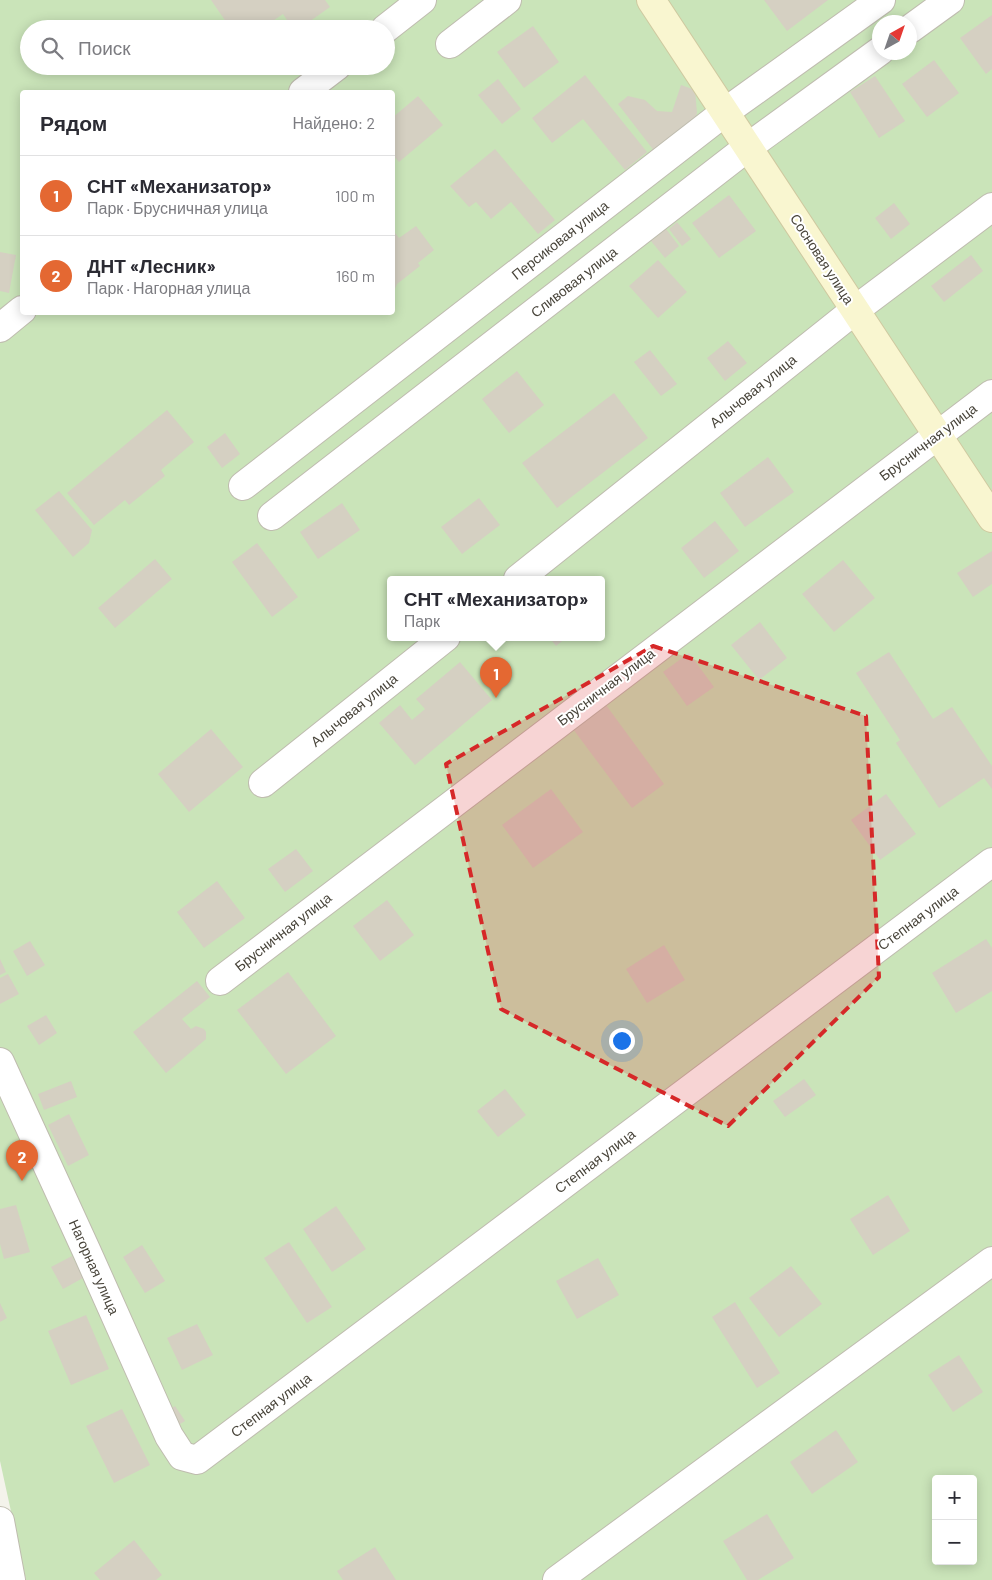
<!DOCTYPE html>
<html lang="ru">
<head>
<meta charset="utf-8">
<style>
	:root { --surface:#fff; --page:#f2f2f3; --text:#2b2b33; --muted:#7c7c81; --line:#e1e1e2; --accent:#e46832 }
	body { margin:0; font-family:Barlow,sans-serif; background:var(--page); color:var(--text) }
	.controls { position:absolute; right:15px; bottom:15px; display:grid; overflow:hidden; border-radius:5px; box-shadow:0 2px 12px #0003 }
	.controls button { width:45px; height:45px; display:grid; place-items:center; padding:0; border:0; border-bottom:1px solid var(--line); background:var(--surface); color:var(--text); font:25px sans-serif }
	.compass { position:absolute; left:872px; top:15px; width:45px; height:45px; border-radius:50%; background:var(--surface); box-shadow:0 2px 12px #0003; rotate:40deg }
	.you { position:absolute; left:621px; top:1040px; width:18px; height:18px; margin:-12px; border:4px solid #fff; border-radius:50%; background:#1a73e8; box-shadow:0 0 0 8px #1a73e833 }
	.badge { display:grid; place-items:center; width:32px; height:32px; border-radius:50%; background:var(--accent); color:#fff; font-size:16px; font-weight:700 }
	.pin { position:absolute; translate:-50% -41px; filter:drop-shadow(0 1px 2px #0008) }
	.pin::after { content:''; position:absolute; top:26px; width:18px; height:15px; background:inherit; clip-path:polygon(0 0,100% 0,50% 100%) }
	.popup { position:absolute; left:387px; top:576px; width:218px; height:65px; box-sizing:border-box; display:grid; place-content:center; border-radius:5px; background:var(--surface); filter:drop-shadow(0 1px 4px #0005); font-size:16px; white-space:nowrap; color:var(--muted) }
	.popup b { font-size:19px; color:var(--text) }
	.popup::after { content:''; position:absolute; left:50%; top:100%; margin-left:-10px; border:10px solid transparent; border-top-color:var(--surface) }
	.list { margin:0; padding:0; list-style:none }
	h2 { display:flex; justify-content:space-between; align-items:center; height:65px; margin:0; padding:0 20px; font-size:21px }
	h2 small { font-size:16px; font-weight:400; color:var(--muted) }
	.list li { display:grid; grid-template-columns:32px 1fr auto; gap:15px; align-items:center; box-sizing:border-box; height:80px; padding:0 20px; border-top:1px solid var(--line) }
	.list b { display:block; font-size:19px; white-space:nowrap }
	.list p { margin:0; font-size:16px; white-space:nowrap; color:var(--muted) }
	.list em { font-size:16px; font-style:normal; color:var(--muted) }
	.icon { flex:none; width:28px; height:28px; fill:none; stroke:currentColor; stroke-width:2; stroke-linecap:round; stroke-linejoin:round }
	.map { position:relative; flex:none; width:992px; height:1580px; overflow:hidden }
	.search { position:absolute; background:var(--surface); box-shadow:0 2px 12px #0003; left:20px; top:20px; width:375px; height:55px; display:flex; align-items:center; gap:12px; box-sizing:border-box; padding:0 18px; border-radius:28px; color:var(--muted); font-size:19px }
	.panel { position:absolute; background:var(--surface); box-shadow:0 2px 12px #0003; left:20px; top:90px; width:375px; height:225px; border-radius:5px }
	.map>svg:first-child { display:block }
	.green { fill:#cae4b9; fill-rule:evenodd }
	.building { fill:#d5d0c2 }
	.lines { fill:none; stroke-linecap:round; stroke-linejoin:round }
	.street-casing { stroke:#bfbcaf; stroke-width:30 }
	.secondary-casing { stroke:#cfc9a0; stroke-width:30 }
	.street { stroke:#fff; stroke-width:28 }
	.secondary { stroke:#f9f6d0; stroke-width:28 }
	.marked { fill:#d62828; fill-opacity:0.2; stroke:#d62828; stroke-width:4; stroke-dasharray:10 6; stroke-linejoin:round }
	.labels { text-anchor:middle; stroke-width:4; stroke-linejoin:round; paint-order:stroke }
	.street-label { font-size:14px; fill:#48443a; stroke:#fff }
</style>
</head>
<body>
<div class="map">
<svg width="992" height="1580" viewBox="0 0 992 1580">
	<rect width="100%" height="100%" fill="#f4f3eb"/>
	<path class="green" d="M 0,0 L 992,0 L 992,1580 L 26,1580 L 0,1461 ZM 880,22 L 910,22 L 910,52 L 880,52 ZM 29,29 L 386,29 L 386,66 L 29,66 ZM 22,92 L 392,92 L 392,312 L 22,312 ZM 391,579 L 601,579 L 601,637 L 391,637 ZM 936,1479 L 973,1479 L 973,1561 L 936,1561 Z"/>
	<path class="building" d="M 211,0 L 325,0 L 330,7 L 299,29 L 293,29 L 283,14 L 261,29 L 231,29 Z
		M 764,0 L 828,0 L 787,31 Z
		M 992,15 L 992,69 L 986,74 L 960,38 Z
		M 533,26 L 559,62 L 524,88 L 497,52 Z
		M 934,60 L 959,93 L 927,117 L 902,84 Z
		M 585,75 L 647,152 L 625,170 L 583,119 L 552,143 L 532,118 Z
		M 875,76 L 905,121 L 879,138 L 850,92 Z
		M 498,79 L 521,109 L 502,124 L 478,95 Z
		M 681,85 L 695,90 L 697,113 L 694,120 L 655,152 L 618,104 L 628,96 L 645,100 L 657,111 L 672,112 Z
		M 418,96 L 443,125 L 399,162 L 392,154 L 392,118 Z
		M 495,149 L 555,220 L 538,234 L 511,202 L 491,219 L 476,202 L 469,207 L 450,186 Z
		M 729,195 L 756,231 L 719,258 L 692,223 Z
		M 894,203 L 910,224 L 891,239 L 875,218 Z
		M 677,222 L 691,239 L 682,246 L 669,229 Z
		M 416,226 L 434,250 L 418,263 L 420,266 L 397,284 L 392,296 L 392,235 L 395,233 L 399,238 Z
		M 666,229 L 679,246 L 665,258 L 651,241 Z
		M 0,252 L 16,255 L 9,293 L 0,291 Z
		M 971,255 L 983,271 L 944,302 L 931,286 Z
		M 658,260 L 687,292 L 658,318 L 629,286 Z
		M 728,341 L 747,363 L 725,381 L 707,358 Z
		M 650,350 L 677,384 L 661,396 L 634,362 Z
		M 517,371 L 544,405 L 509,433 L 482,399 Z
		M 614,393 L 648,438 L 557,508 L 522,463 Z
		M 167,410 L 194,442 L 161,470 L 165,476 L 129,505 L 125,500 L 94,525 L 67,493 Z
		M 225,433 L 240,454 L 222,468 L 207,447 Z
		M 768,457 L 794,492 L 745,527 L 720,493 Z
		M 59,491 L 92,530 L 89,543 L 73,557 L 35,510 Z
		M 479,498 L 500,525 L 462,554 L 441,527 Z
		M 342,503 L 360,530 L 318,559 L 300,532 Z
		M 715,521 L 739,551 L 704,578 L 681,548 Z
		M 257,543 L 298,597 L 272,617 L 232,562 Z
		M 992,551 L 992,584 L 973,597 L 957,573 Z
		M 155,559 L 172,579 L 115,628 L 98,608 Z
		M 843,560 L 875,598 L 834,632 L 802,594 Z
		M 760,622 L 787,658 L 759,680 L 731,645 Z
		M 549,637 L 567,637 L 556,646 Z
		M 889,652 L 933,719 L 952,707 L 992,766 L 992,789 L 984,778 L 939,808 L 896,743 L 900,740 L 856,673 Z
		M 689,653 L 714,687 L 687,706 L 663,672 Z
		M 460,662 L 492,700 L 415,765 L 379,723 L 400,705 L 412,720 L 425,709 L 416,699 Z
		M 606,705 L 664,784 L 632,808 L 573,729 Z
		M 211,729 L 243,767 L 189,812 L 158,774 Z
		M 551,789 L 583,832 L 533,868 L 502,825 Z
		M 886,794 L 916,834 L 880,860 L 851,820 Z
		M 296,849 L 313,871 L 285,892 L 268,869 Z
		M 217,881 L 245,918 L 204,948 L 177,912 Z
		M 387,900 L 414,935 L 380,961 L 353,926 Z
		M 986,939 L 992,948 L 992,991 L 956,1013 L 932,973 Z
		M 30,941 L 45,965 L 27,976 L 13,951 Z
		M 664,945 L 685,980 L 647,1003 L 626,969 Z
		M 0,959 L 6,972 L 0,975 Z
		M 288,972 L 336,1036 L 286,1074 L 237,1010 Z
		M 8,974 L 19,994 L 0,1004 L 0,978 Z
		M 197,981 L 210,997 L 182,1019 L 191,1029 L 196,1026 L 204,1029 L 206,1032 L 206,1039 L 166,1073 L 133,1032 Z
		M 46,1015 L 57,1033 L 39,1045 L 27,1026 Z
		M 804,1079 L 816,1095 L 785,1117 L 773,1101 Z
		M 71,1081 L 77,1097 L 44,1110 L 38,1094 Z
		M 505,1089 L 526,1115 L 498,1137 L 477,1111 Z
		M 69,1114 L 89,1155 L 68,1166 L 48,1125 Z
		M 888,1195 L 910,1231 L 873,1255 L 850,1219 Z
		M 16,1205 L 30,1252 L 4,1259 L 0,1244 L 0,1209 Z
		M 336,1206 L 366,1249 L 332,1272 L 303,1229 Z
		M 289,1242 L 332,1307 L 307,1323 L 264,1258 Z
		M 142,1245 L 165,1281 L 145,1293 L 123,1257 Z
		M 72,1256 L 83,1278 L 63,1289 L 51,1267 Z
		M 598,1258 L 619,1295 L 577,1319 L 556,1281 Z
		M 791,1266 L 822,1304 L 779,1337 L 749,1298 Z
		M 735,1302 L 780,1373 L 757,1388 L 712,1317 Z
		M 0,1303 L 7,1318 L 0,1322 Z
		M 86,1315 L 109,1369 L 71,1385 L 48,1331 Z
		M 197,1324 L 213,1355 L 182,1370 L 167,1338 Z
		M 959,1355 L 983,1392 L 953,1412 L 928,1375 Z
		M 175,1406 L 185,1421 L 173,1428 L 164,1413 Z
		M 122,1409 L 150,1465 L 114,1483 L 86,1426 Z
		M 836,1430 L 858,1462 L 812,1494 L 790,1462 Z
		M 767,1514 L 794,1558 L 758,1580 L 747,1580 L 723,1541 Z
		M 134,1540 L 162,1575 L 156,1580 L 100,1580 L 94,1573 Z
		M 375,1547 L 396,1580 L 343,1580 L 337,1571 Z"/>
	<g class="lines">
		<g class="street-casing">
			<path id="street" d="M 385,29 L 422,0
				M 910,29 L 950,0
				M 450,44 L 507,0
				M 303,92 L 337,66
				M 0,328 L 22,310
				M 243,486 L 725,112 L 881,0
				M 272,516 L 748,147 L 880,51
				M 518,579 L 855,310 L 992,207
				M 263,783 L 446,637
				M 220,981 L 992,394
				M 0,1062 L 87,1252 L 169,1436 L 182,1456 L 197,1460 L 992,862
				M 0,1521 L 11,1580
				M 557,1580 L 992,1261"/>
		</g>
		<g class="secondary-casing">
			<path id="secondary" d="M 651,0 L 992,518"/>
		</g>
		<use href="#street" class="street"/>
		<use href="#secondary" class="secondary"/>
	</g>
	<path class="marked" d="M 653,646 L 866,716 L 879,977 L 728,1126 L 501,1009 L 446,764 Z"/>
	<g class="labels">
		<g class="street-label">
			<text transform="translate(560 240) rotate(-38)" y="5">Персиковая улица</text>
			<text transform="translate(822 259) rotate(57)" y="5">Сосновая улица</text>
			<text transform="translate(574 282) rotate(-38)" y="5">Сливовая улица</text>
			<text transform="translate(753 391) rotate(-39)" y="5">Алычовая улица</text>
			<text transform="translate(928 442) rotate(-37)" y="5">Брусничная улица</text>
			<text transform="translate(606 687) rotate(-37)" y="5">Брусничная улица</text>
			<text transform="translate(354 710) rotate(-39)" y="5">Алычовая улица</text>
			<text transform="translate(918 918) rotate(-37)" y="5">Степная улица</text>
			<text transform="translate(283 932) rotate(-38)" y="5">Брусничная улица</text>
			<text transform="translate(595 1161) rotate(-37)" y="5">Степная улица</text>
			<text transform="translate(94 1267) rotate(66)" y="5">Нагорная улица</text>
			<text transform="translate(271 1405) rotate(-37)" y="5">Степная улица</text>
		</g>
	</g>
</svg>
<div class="controls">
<button>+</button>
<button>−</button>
</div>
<svg class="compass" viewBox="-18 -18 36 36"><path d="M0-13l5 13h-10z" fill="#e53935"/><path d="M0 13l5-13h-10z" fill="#7c7c81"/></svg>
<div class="you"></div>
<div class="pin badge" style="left:496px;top:698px">1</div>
<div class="popup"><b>СНТ «Механизатор»</b>Парк</div>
<div class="pin badge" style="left:22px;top:1181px">2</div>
<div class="search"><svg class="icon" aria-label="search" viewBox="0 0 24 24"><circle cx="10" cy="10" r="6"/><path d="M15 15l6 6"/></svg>Поиск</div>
<section class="panel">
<h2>Рядом<small>Найдено: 2</small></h2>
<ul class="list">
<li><span class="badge">1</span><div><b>СНТ «Механизатор»</b><p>Парк · Брусничная улица</p></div><em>100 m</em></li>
<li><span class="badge">2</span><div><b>ДНТ «Лесник»</b><p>Парк · Нагорная улица</p></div><em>160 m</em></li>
</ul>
</section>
</div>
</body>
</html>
